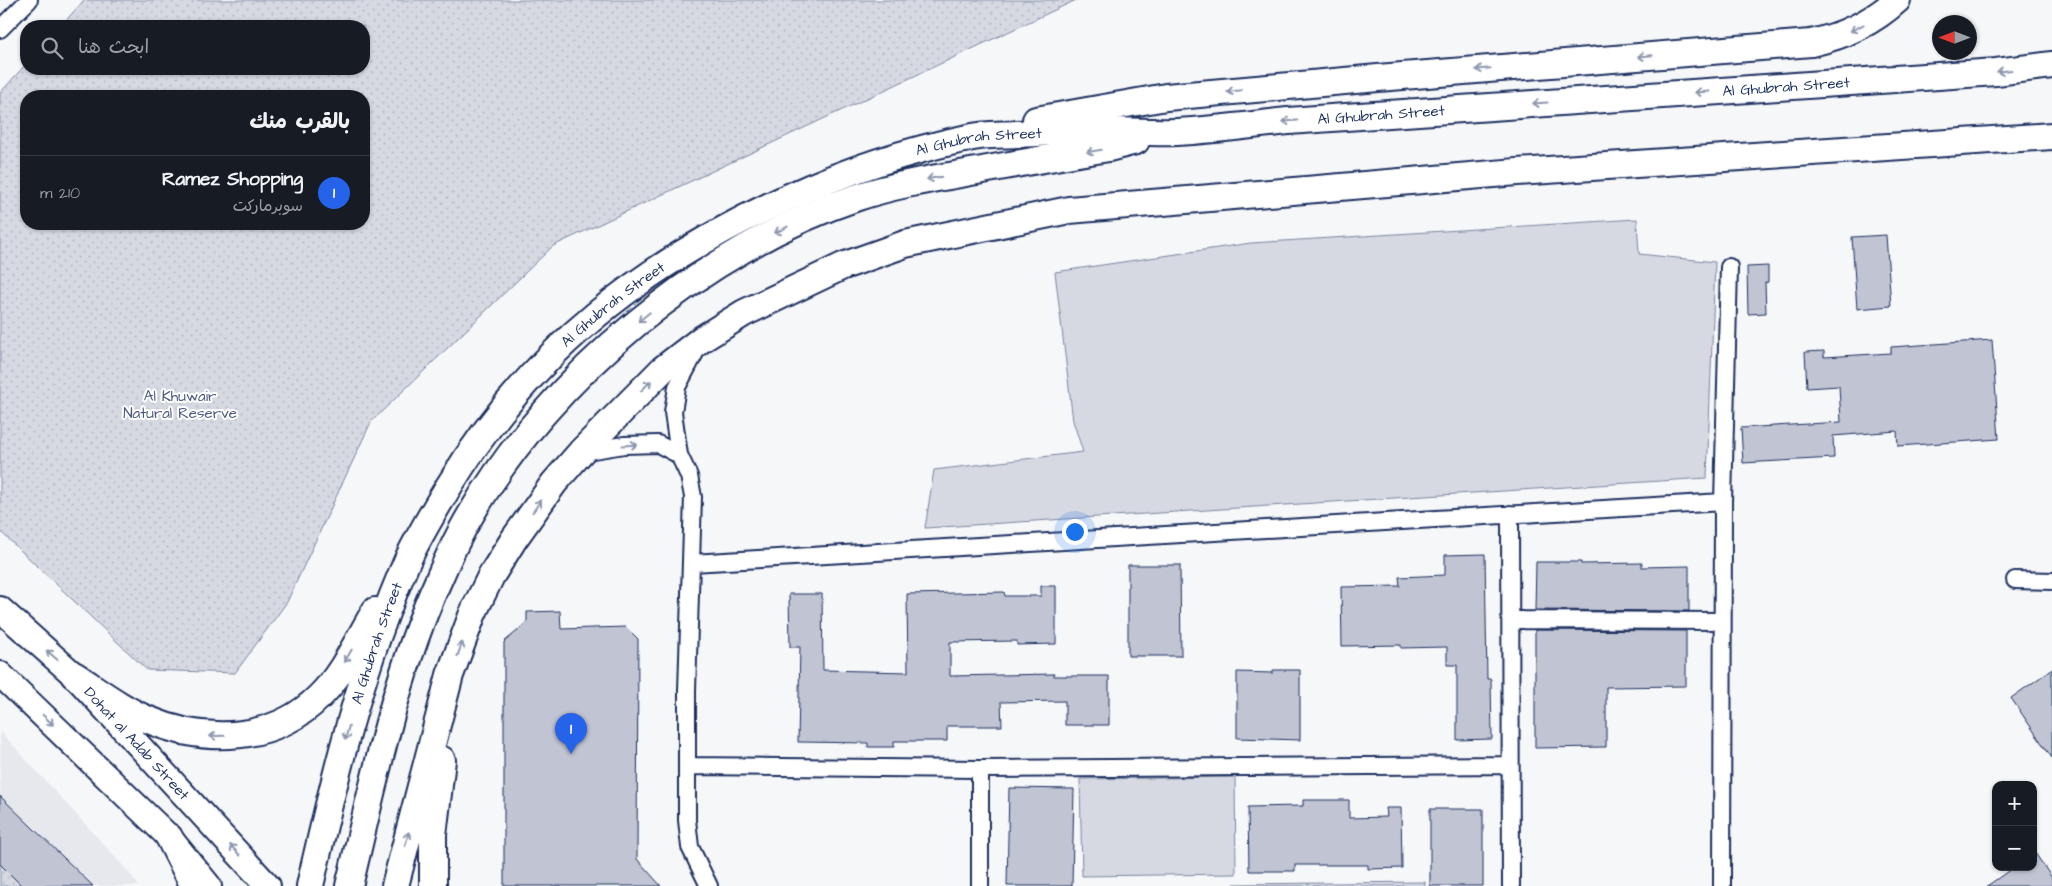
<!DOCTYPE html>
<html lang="ar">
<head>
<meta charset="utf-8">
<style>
	:root { --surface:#171b24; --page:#20242c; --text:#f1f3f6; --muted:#9ea1a6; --line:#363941; --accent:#2563eb }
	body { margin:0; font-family:"Architects Daughter","Playpen Sans Arabic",sans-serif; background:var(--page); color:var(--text); direction:rtl }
	.controls { position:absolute; right:15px; bottom:15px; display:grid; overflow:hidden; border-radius:10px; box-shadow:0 1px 4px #0004 }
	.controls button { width:45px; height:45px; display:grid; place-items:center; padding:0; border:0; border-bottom:1px solid var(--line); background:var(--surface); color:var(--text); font:25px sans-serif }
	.compass { position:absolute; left:1932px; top:15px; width:45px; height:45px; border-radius:50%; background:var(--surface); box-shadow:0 1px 4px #0004; rotate:270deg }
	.you { position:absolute; left:1074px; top:531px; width:18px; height:18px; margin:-12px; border:4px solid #fff; border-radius:50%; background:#1a73e8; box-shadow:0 0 0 8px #1a73e833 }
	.badge { display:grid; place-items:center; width:32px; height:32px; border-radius:50%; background:var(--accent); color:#fff; font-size:16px; font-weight:700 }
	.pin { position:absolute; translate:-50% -41px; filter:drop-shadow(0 1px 2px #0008) }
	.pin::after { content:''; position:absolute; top:26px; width:18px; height:15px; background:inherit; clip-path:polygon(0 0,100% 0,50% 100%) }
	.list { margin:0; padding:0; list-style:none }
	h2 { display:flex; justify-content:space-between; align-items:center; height:65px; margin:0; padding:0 20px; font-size:21px }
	h2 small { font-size:16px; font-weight:400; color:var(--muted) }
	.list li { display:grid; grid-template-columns:32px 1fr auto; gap:15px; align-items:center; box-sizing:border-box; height:75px; padding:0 20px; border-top:1px solid var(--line) }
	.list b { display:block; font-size:19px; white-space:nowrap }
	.list p { margin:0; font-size:16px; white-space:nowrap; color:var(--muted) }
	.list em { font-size:16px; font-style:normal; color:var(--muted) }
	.icon { flex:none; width:28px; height:28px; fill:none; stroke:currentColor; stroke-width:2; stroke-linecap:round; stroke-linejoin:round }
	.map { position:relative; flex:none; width:2052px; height:886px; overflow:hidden; direction:ltr }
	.search { position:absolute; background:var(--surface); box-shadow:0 1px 4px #0004; left:20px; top:20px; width:350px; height:55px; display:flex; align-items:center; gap:12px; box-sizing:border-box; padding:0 18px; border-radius:20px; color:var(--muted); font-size:19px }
	.panel { position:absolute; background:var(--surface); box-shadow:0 1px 4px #0004; left:20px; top:90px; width:350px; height:140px; border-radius:20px; direction:rtl }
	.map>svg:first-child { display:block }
	.built { fill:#e6e8ee }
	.grass { fill:#d6d9e2; stroke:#7884a0 }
	.park { fill:url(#park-dots); stroke:#7884a0; fill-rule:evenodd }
	.building { fill:#c0c4d3; stroke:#1b2f5e }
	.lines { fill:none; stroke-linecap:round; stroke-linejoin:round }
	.street-casing { stroke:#1b2f5e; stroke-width:20 }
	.secondary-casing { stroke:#1b2f5e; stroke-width:28 }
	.primary-casing { stroke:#1b2f5e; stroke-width:30 }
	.street { stroke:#fff; stroke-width:16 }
	.secondary { stroke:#fff; stroke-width:24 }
	.primary { stroke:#fff; stroke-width:26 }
	.oneway { stroke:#8d97ae }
	.labels { text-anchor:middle; stroke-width:4; stroke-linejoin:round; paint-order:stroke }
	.street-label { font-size:15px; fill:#1b2f5e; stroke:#fff }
	.park-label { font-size:15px; fill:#4a5a7f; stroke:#fff }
</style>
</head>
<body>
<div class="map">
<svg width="2052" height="886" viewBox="0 0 2052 886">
	<defs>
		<pattern id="park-dots" width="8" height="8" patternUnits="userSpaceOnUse" patternTransform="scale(1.25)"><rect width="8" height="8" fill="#d6d9e2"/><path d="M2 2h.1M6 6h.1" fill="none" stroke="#b7bbc4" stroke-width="1.8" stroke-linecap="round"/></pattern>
	</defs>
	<rect width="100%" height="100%" fill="#f6f7f9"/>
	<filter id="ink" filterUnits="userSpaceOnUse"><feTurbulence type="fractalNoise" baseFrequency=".02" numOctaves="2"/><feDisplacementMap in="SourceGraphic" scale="10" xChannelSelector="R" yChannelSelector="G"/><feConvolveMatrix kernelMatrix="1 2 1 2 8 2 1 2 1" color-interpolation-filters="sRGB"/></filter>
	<g filter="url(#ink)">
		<path class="built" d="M 0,731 L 127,870 L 139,886 L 0,886 Z"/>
		<path class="grass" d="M 1637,219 L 1639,254 L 1715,262 L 1707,478 L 925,528 L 934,470 L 1083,452 L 1073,421 L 1055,272 L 1251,243 Z
			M 1235,777 L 1236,874 L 1082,876 L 1080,779 Z
			M 1425,882 L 1425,886 L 1234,886 L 1234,884 Z"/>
		<path class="park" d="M 84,0 L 1076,0 L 553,246 L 371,422 L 287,602 L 235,673 L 147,670 L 0,531 L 0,93 L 26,64 L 26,69 L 364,69 L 364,26 L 61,26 ZM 26,96 L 364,96 L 364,224 L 26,224 Z
			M 0,864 L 22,886 L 0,886 Z"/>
		<path class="building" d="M 1886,235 L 1891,306 L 1857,309 L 1852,237 Z
			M 1768,266 L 1768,282 L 1765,283 L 1766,313 L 1748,314 L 1747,267 Z
			M 1992,340 L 1999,439 L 1898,446 L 1897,431 L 1833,436 L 1834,458 L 1743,463 L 1741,428 L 1841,422 L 1839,386 L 1807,388 L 1805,352 L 1824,351 L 1824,357 L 1891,353 L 1891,347 Z
			M 1485,554 L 1487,679 L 1491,679 L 1492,739 L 1457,740 L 1457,665 L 1447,665 L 1447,647 L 1401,648 L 1401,645 L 1342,646 L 1341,587 L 1400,586 L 1399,577 L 1445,575 L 1445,555 Z
			M 1536,562 L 1581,562 L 1581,564 L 1642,563 L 1642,567 L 1689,566 L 1689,611 L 1535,610 Z
			M 1128,565 L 1180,565 L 1181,656 L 1128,656 Z
			M 1041,586 L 1056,586 L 1056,644 L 1017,645 L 1017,641 L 950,642 L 950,676 L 1054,674 L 1054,676 L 1109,676 L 1109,725 L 1065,725 L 1065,701 L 1001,702 L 1002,726 L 947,726 L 947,741 L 894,741 L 894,747 L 868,747 L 868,743 L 798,742 L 800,647 L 790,647 L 789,594 L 822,594 L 823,670 L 908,672 L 907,594 L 1004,592 L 1005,596 L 1041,596 Z
			M 560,611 L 561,629 L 626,627 L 638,639 L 637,859 L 661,886 L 504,886 L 504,642 L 527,623 L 527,612 Z
			M 1535,630 L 1686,631 L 1686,686 L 1606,687 L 1606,747 L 1535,748 Z
			M 2052,669 L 2052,758 L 2011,698 Z
			M 1273,670 L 1300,670 L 1300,740 L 1237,738 L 1237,672 L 1273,673 Z
			M 1009,788 L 1074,789 L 1072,886 L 1007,886 Z
			M 0,796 L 34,829 L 93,886 L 22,886 L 0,864 Z
			M 1303,800 L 1349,800 L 1349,818 L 1387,817 L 1386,808 L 1401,808 L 1402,868 L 1368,869 L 1368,865 L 1295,865 L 1295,871 L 1249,871 L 1248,807 L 1303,806 Z
			M 1430,809 L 1483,809 L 1483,886 L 1430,886 Z
			M 2033,850 L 2052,878 L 2052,886 L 1987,886 L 2014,867 L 2033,867 Z"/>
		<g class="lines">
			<g class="street-casing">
				<path id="street" d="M 0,29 L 29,0
					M 697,349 L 677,387 L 673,412 L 679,455 L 689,476 L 693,497 L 687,691 L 687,820 L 690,847 L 709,886
					M 581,452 L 624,445 L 658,444 L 679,455
					M 1510,514 L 1511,886
					M 692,563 L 1723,502
					M 2015,580 L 2052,581
					M 1510,620 L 1722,621
					M 687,766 L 980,769 L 1510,765
					M 980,769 L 980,886
					M 1722,886 L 1723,502 L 1729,267"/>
			</g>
			<g class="secondary-casing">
				<g id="secondary">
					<path id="s1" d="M 0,609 L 74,675 L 268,886"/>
					<path d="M 0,674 L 169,837 L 209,886"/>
				</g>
			</g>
			<g class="primary-casing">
				<g id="primary">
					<path d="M 1036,120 L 1166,97 L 1378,78 L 1811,43 C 1844,36 1872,23 1897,0"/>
					<path d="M 74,675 C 99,691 122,709 149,720 C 206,744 274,742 319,697 C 343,674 358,639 375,611"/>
					<path d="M 169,837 L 194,886"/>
					<path id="s2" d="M 310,886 C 335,775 362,663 408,559 C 420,534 435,509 449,486 C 532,349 645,263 789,197 C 846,171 906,151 968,138 C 983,134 1000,135 1016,134 C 1040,133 1063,131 1086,131 C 1116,130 1147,133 1177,132 C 1214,130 1251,125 1288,121 L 1996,72 L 2052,65"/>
					<path d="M 349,886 C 374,783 395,676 439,579 C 448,558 458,536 470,516 C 550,376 705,248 858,197 C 897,184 938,178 977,171 C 1021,163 1065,155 1109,148 L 1136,141"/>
					<path d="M 395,886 L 450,675 L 473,613 L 491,576 L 514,539 L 554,483 L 581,452 L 663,369 L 702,339 L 744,313 L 843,266 L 905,244 L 1069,210 L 1517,172 L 2052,136"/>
					<path d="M 433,886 L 433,835 L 442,760"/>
				</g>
			</g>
			<use href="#street" class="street"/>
			<use href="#secondary" class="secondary"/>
			<use href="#primary" class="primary"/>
		</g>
		<defs><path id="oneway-shaft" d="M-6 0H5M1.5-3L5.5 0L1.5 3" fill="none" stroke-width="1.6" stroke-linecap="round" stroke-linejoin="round" transform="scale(1.25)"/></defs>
		<g class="oneway">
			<use href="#oneway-shaft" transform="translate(1857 28) rotate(152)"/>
			<use href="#oneway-shaft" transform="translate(1645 56) rotate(175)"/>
			<use href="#oneway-shaft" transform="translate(1483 69) rotate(175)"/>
			<use href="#oneway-shaft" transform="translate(2004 71) rotate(173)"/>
			<use href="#oneway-shaft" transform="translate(1234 91) rotate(174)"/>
			<use href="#oneway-shaft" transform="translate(1702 92) rotate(176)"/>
			<use href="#oneway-shaft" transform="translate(1540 103) rotate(176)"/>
			<use href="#oneway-shaft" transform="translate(1290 121) rotate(176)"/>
			<use href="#oneway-shaft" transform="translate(1094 151) rotate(170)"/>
			<use href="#oneway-shaft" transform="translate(934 178) rotate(170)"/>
			<use href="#oneway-shaft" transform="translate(781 230) rotate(153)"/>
			<use href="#oneway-shaft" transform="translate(644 317) rotate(141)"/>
			<use href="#oneway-shaft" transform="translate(646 386) rotate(-45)"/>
			<use href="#oneway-shaft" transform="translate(630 445) rotate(-3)"/>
			<use href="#oneway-shaft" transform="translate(537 506) rotate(-55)"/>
			<use href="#oneway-shaft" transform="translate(460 649) rotate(-70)"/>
			<use href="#oneway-shaft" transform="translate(52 655) rotate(-139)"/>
			<use href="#oneway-shaft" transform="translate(348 656) rotate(120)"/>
			<use href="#oneway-shaft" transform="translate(48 720) rotate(44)"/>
			<use href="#oneway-shaft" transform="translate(347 733) rotate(105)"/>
			<use href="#oneway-shaft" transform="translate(217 736) rotate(179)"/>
			<use href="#oneway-shaft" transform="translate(407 839) rotate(-76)"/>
			<use href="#oneway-shaft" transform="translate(235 850) rotate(-133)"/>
		</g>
	</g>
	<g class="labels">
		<g class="street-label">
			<text dy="5" stroke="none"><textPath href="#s2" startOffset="1888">Al Ghubrah Street</textPath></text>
			<text dy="5" stroke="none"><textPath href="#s2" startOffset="1482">Al Ghubrah Street</textPath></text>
			<text dy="5" stroke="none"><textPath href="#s2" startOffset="1078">Al Ghubrah Street</textPath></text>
			<text dy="5" stroke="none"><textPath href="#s2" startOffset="672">Al Ghubrah Street</textPath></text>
			<text dy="5" stroke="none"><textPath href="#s2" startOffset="252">Al Ghubrah Street</textPath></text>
			<text dy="5" stroke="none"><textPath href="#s1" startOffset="192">Dohat al Adab Street</textPath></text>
		</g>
		<g class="park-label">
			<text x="180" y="401">Al Khuwair<tspan x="180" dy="17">Natural Reserve</tspan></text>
		</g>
	</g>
</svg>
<div class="controls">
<button>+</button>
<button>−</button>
</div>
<svg class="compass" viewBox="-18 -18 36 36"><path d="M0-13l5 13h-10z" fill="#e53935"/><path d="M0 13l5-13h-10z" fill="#9ea1a6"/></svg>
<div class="you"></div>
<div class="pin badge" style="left:571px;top:754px">1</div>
<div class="search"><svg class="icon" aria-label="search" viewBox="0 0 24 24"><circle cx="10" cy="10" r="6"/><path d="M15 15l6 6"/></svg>ابحث هنا</div>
<section class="panel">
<h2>بالقرب منك<small></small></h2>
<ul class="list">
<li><span class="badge">1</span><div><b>Ramez Shopping</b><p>سوبرماركت</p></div><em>210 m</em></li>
</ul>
</section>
</div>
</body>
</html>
